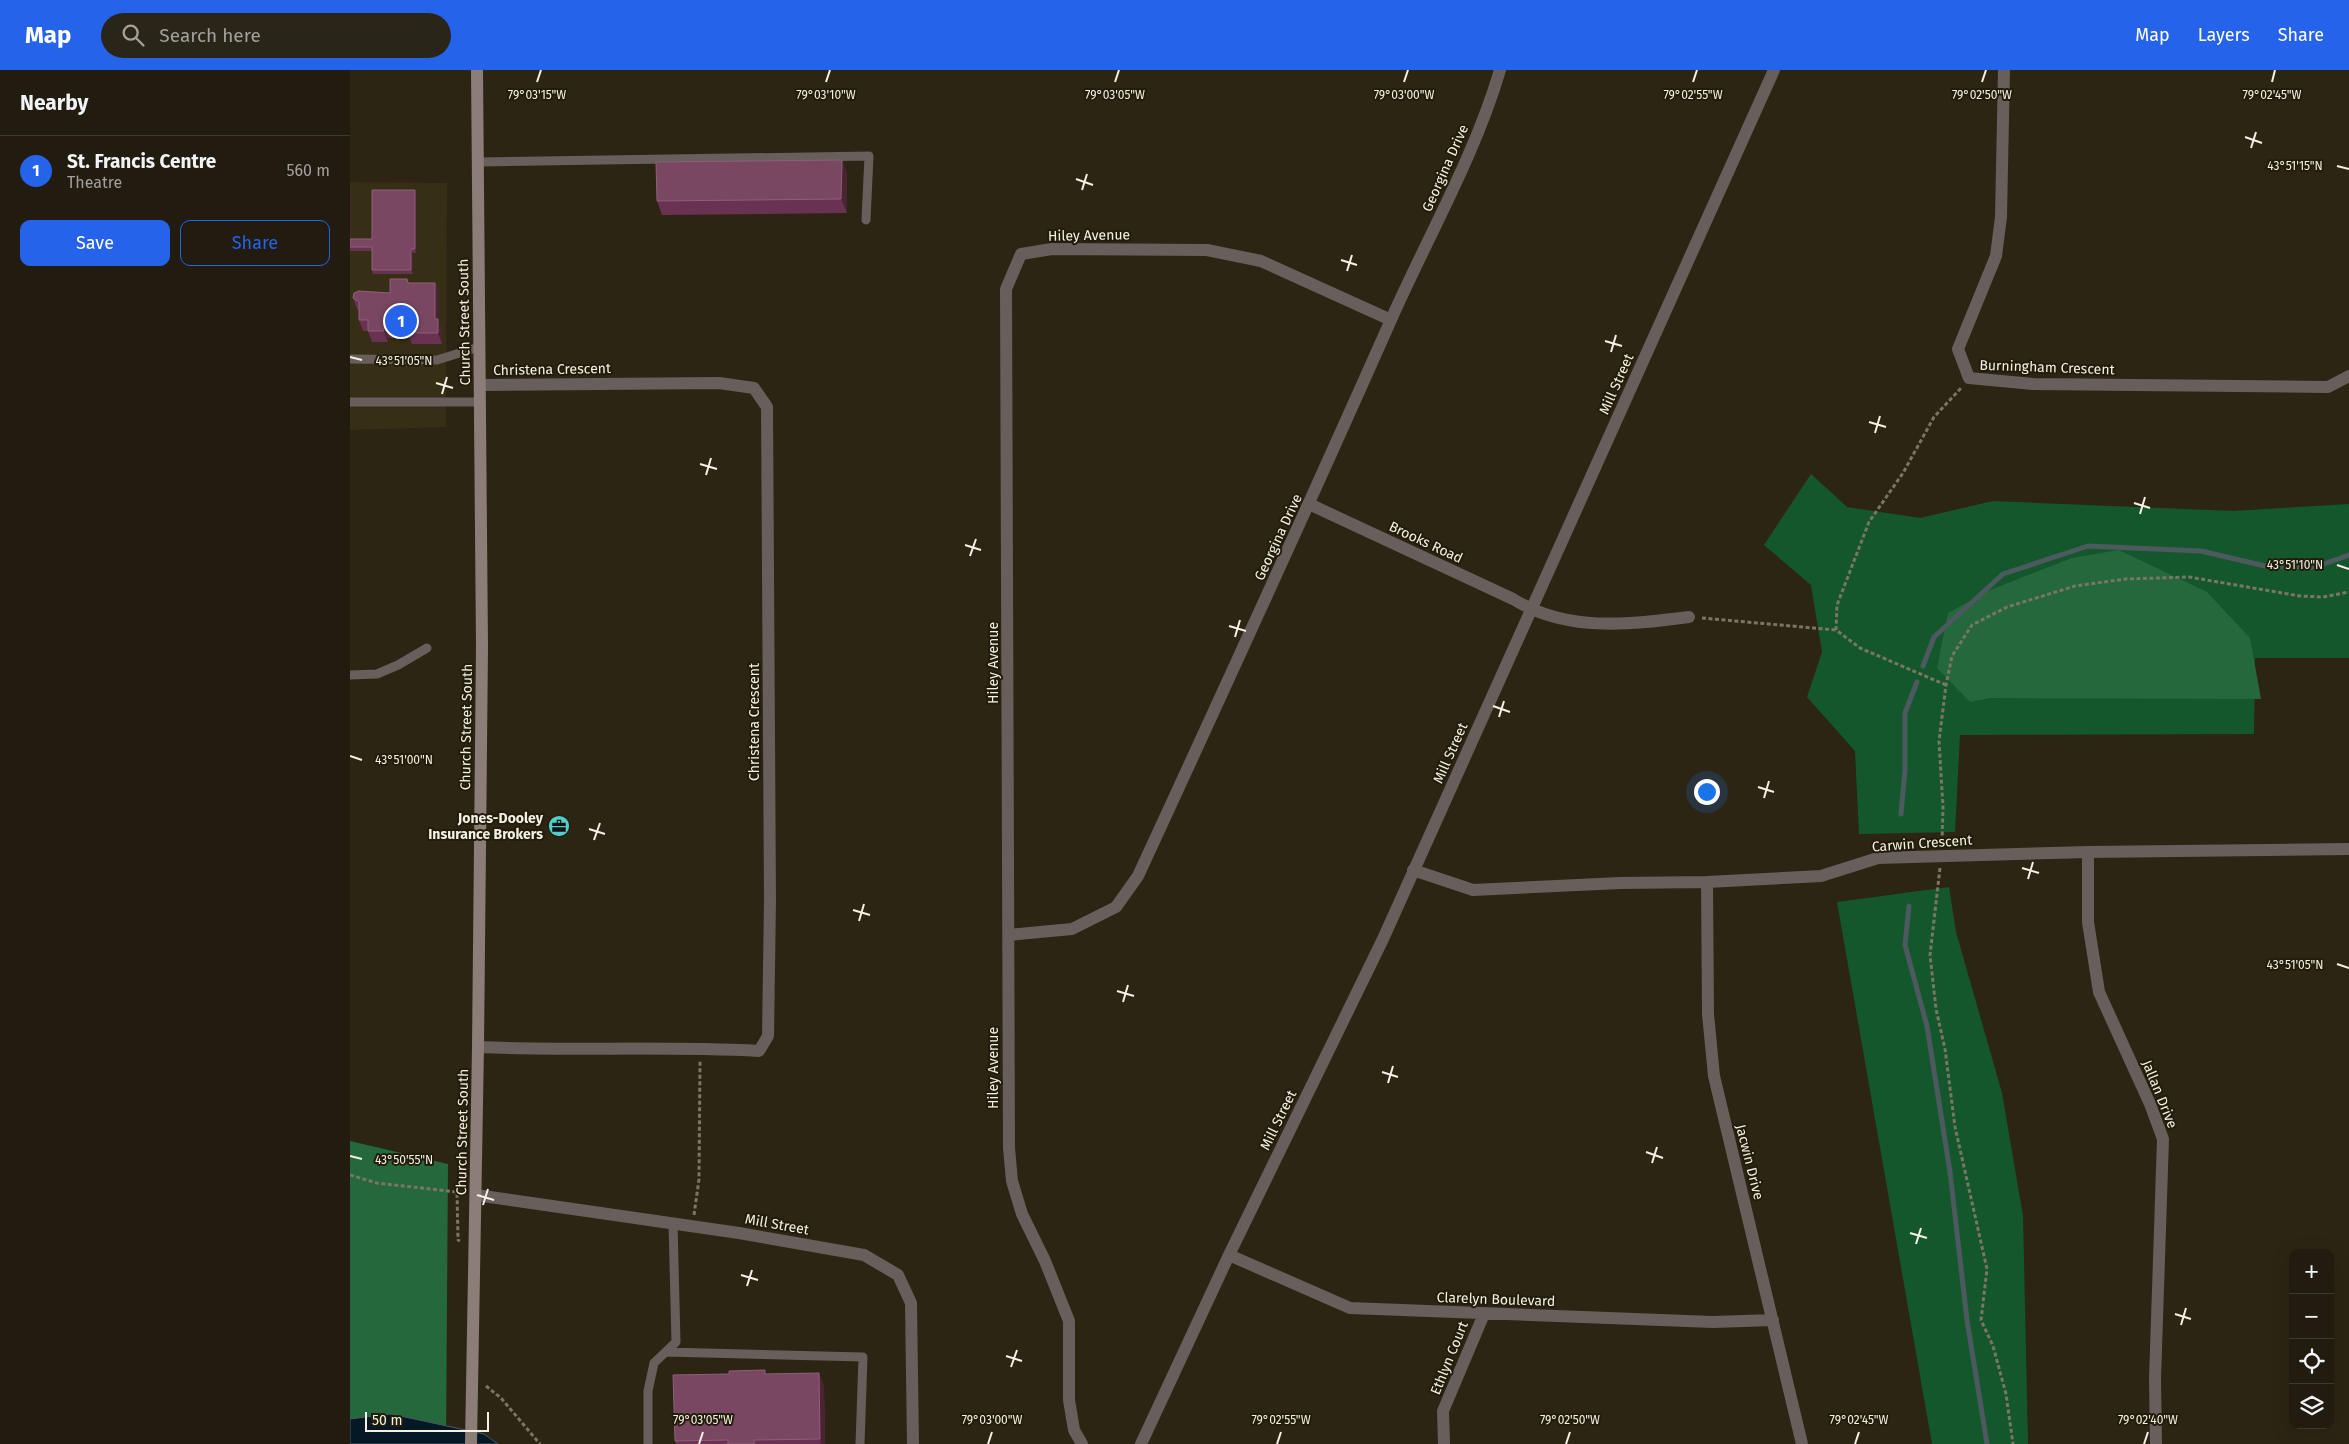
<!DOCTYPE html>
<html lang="en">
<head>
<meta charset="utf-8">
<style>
	:root { --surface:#211c0f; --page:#292518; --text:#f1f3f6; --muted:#a2a19e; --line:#3e3a2f; --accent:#2563eb }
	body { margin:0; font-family:"Fira Sans",sans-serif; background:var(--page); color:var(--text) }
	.controls { position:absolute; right:15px; bottom:15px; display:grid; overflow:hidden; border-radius:10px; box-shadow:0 5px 20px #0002 }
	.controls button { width:45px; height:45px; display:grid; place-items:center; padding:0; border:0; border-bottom:1px solid var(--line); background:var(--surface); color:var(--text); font:25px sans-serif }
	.scale { position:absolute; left:15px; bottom:12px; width:124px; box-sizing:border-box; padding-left:5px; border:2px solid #f4f0e5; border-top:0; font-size:14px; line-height:18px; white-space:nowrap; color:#f4f0e5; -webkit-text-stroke:4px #221c0b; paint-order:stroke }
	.you { position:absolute; left:1356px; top:721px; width:18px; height:18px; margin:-12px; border:4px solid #fff; border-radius:50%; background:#1a73e8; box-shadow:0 0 0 8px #1a73e833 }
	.badge { display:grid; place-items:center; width:32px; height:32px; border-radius:50%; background:var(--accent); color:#fff; font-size:16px; font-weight:700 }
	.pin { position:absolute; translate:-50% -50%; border:2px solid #fff; box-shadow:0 1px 5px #0006 }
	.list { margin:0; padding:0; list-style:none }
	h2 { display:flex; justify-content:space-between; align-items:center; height:65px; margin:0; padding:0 20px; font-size:21px }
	h2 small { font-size:16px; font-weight:400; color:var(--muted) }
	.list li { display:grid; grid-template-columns:32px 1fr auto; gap:15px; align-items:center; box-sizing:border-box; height:70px; padding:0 20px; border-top:1px solid var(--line) }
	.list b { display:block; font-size:19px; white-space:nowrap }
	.list p { margin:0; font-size:16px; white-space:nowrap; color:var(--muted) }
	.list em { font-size:16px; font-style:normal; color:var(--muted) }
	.actions { display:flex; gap:10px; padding:15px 20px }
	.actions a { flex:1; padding:11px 0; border:1px solid var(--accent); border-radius:10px; text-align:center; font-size:18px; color:var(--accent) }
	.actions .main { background:var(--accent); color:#fff }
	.icon { flex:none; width:28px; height:28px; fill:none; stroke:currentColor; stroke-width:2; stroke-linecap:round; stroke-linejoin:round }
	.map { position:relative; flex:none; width:1999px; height:1374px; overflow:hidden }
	header { display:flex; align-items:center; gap:30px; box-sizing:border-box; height:70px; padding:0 25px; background:var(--accent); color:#fff }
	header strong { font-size:24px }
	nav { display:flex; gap:28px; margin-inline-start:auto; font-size:18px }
	.search { width:350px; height:45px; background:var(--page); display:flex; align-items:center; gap:12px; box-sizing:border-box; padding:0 18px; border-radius:28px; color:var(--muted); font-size:19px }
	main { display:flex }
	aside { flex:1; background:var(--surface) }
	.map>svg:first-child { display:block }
	.built { fill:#372e16 }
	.green { fill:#15572d }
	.forest { fill:#25683b }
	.water { fill:#041826; stroke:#4c595f }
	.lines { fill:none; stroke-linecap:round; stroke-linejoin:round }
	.stream { stroke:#4c595f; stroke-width:5 }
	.path { stroke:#7b7566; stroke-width:3; stroke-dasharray:4 2.5; stroke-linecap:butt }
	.lane { stroke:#685e5b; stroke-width:9 }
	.street { stroke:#685e5b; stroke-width:12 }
	.secondary { stroke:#8d7d79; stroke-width:12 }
	.wall { fill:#6a3252 }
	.shaded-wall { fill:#4b2433 }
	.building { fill:#794762; stroke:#8c6176 }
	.ticks { fill:none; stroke:#f4f0e5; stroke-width:2 }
	.labels { text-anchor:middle; stroke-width:4; stroke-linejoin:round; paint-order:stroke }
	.street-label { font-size:14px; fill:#f4f0e5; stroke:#221c0b }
	.poi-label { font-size:14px; font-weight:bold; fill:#f4f0e5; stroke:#221c0b; text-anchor:end }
	.ticks-label { font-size:12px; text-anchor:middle; fill:#f4f0e5; stroke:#221c0b; stroke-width:4; stroke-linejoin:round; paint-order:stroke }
</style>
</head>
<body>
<header>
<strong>Map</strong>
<div class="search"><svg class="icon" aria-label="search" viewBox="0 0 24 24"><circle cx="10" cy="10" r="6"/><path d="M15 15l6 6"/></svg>Search here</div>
<nav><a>Map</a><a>Layers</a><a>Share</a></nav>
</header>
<main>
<aside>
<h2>Nearby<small></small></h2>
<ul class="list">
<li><span class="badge">1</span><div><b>St. Francis Centre</b><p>Theatre</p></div><em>560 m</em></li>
</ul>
<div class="actions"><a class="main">Save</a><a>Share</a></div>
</aside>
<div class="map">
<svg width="1999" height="1374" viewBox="0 0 1999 1374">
	<rect width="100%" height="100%" fill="#2c2514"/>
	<path class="built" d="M 0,112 L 97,113 L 96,357 L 0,360 Z"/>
	<path class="green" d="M 1461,404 L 1497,437 L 1570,448 L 1643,431 L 1883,441 L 1999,434 L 1999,588 L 1905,588 L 1904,664 L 1610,665 L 1605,762 L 1509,764 L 1505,681 L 1457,627 L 1472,582 L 1461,515 L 1414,475 Z
		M 1599,817 L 1606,862 L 1652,1023 L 1673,1146 L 1678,1374 L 1582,1374 L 1487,832 Z"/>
	<path class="forest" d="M 1769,480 L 1857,522 L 1900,568 L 1911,629 L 1640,628 L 1620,632 L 1587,598 L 1598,543 L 1640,520 L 1722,488 Z
		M 0,1071 L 98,1094 L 96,1374 L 0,1374 Z"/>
	<path class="water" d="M 41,1344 L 134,1364 L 148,1374 L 0,1374 L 0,1349 Z"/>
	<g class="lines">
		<path class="stream" d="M 1573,596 L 1584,567 L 1653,504 L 1738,476 L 1851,481 L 1915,496 L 1965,497 L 1999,485
			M 1551,744 L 1555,700 L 1555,643 L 1567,612
			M 1559,836 L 1555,875 L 1577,956 L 1600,1102 L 1617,1250 L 1637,1374"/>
		<path class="path" d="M 1352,548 L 1486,560
			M 1596,615 L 1510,578 L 1486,560 L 1487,535 L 1519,452 L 1553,403 L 1584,347 L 1612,317
			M 1592,772 L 1593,737 L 1589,671 L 1596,615 L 1602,586 L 1622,555 L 1657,537 L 1725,516 L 1776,509 L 1839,507 L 1950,526 L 1973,527 L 1999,522
			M 1590,798 L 1580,885 L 1586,939 L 1595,979 L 1605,1057 L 1637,1199 L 1631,1250 L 1643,1276 L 1656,1324 L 1663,1374
			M 0,1105 L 27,1113 L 107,1122 L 108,1170 L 110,1171
			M 344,1145 L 349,1109 L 350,991
			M 136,1316 L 151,1328 L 190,1374"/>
		<path class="lane" d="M 128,92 L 519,86 L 516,150
			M 0,289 L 87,290 L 129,277
			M 0,332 L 130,332
			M 0,605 L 27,604 L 48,595 L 77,578
			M 316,1282 L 513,1287 L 510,1374
			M 298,1374 L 298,1321 L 304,1293 L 326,1272 L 323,1153"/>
		<path class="street" d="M 1654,0 L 1651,147 L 1646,186 L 1608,279 L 1619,308 L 1683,314 L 1978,317 L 1999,306
			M 959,434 L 1163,529 C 1216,562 1278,555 1339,547
			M 1738,782 L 1738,852 L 1749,922 L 1800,1034 L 1813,1069 L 1805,1309 L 1806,1374
			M 1063,800 L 1123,820 L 1270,813 L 1357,812 L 1471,806 L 1528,788 L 1738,782 L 1999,779
			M 1357,812 L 1358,944 L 1364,1006 L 1452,1374
			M 659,865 L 722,859 L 766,837 L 788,806 C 873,622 958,437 1040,252 C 1077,168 1124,88 1150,0
			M 128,977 C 222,981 316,976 409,981 L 418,966 L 420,830 L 417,337 L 404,318 L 369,313 L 130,315
			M 126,1125 L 389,1163 L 514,1185 L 548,1205 L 561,1233 L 563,1374
			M 879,1185 L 1000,1238 L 1363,1252 L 1423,1250
			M 732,1374 L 724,1360 L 719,1330 L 719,1251 L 695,1191 L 672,1144 L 662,1111 L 659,1078 L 656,219 L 671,184 L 702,179 L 857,180 L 911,191 L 1041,250
			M 791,1374 L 879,1185 L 1033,869 L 1424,0
			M 1094,1374 L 1093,1341 L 1134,1244"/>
		<path class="secondary" d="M 121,1374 L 128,977 L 132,577 L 127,0"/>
	</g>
	<path class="wall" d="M 492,90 L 497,105 L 497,143 L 312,145 L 307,131 Z
		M 0,121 L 1,123 L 1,169 L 22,169 L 66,124 L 66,183 L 63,183 L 63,204 L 23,204 L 22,200 L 22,181 L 0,181 L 0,204 Z
		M 57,209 L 59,213 L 85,213 L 89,224 L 89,253 L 92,259 L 92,274 L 62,274 L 60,268 L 38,268 L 38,272 L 22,272 L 18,261 L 13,261 L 9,250 L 9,240 L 7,239 L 3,228 L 40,223 Z
		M 469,1303 L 474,1317 L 475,1374 L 326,1374 L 325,1371 L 416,1304 Z"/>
	<path class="shaded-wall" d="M 492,90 L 497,105 L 497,143 L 491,129 Z
		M 65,120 L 66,124 L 66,183 L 65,179 Z
		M 0,121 L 1,123 L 1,173 L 0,171 Z
		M 61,179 L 63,183 L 63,204 L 61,200 Z
		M 85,213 L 89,224 L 89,253 L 92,259 L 92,274 L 88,263 L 85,249 Z
		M 34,258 L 38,268 L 38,272 L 34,261 Z
		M 469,1303 L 474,1317 L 475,1374 L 471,1374 L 470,1369 Z"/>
	<path class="building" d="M 492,90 L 491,129 L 307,131 L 306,92 Z
		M 22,120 L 65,120 L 65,179 L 61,179 L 61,200 L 22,200 L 22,177 L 0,177 L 0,169 L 22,169 Z
		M 40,209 L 57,209 L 58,213 L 85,213 L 85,249 L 88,249 L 88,263 L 58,263 L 58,257 L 34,258 L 34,261 L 18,261 L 18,250 L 9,250 L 9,232 L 3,228 L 4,223 L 9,221 L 40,223 Z
		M 415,1300 L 415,1304 L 469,1303 L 470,1369 L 404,1370 L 404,1374 L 378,1374 L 378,1370 L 325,1371 L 323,1305 L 379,1304 L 379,1301 Z"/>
	<path class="ticks" d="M 187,12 L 191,0M 476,12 L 480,0M 765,12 L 769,0M 1054,12 L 1058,0M 1343,12 L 1347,0M 1632,12 L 1636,0M 1922,12 L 1925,0M 1895,67 L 1912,73M 1901,78 L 1906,62M 1987,96 L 1999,99M 726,109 L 743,115M 732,120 L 737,104M 991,190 L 1007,195M 997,201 L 1002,185M 1255,271 L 1272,276M 1261,282 L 1266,265M 0,287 L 12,290M 86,313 L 103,318M 92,324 L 97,307M 1519,352 L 1536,357M 1525,363 L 1530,346M 350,394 L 367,399M 356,405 L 361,388M 1784,433 L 1800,438M 1790,444 L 1795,427M 615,475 L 631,480M 620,486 L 626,469M 1987,495 L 1999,499M 879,556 L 896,561M 885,567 L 890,550M 1143,636 L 1160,642M 1149,647 L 1154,631M 0,686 L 12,690M 1408,717 L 1424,722M 1414,728 L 1419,711M 239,759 L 255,764M 244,770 L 250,753M 1672,798 L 1689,803M 1678,809 L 1683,792M 503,840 L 520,845M 509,851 L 514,834M 1987,894 L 1999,898M 767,921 L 784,926M 773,932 L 778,915M 1032,1002 L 1048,1007M 1038,1013 L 1043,996M 1296,1082 L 1313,1088M 0,1086 L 12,1089M 1302,1093 L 1307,1077M 127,1125 L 144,1130M 133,1135 L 138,1119M 1560,1163 L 1577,1168M 1566,1174 L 1571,1158M 391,1205 L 408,1210M 397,1216 L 402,1200M 1825,1244 L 1841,1249M 1831,1255 L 1836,1238M 656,1286 L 672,1291M 661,1297 L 667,1280M 349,1374 L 353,1362M 638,1374 L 642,1362M 927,1374 L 931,1362M 1216,1374 L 1220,1362M 1505,1374 L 1509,1362M 1794,1374 L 1798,1362"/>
	<defs>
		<g id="office-disc" transform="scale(1.125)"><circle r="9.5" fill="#52cdce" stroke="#221c0b"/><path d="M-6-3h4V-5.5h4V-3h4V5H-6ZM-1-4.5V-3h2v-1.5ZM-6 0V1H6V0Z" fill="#111"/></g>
	</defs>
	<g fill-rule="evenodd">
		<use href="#office-disc" x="209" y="756"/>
	</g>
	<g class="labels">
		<g class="street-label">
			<text transform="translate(1095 98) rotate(-66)" y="5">Georgina Drive</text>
			<text transform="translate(739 165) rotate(-1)" y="5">Hiley Avenue</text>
			<text transform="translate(114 252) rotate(-91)" y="5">Church Street South</text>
			<text transform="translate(1697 297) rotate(2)" y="5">Burningham Crescent</text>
			<text transform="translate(202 299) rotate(-1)" y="5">Christena Crescent</text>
			<text transform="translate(1266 314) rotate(-66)" y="5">Mill Street</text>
			<text transform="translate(928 467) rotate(-65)" y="5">Georgina Drive</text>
			<text transform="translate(1076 472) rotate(25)" y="5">Brooks Road</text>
			<text transform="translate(643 593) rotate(-90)" y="5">Hiley Avenue</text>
			<text transform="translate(404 652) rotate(-90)" y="5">Christena Crescent</text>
			<text transform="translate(116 657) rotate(-89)" y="5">Church Street South</text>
			<text transform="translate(1100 683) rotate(-66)" y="5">Mill Street</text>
			<text transform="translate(1572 773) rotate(-4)" y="5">Carwin Crescent</text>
			<text transform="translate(643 998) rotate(-90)" y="5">Hiley Avenue</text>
			<text transform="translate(1810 1024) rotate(68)" y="5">Jallan Drive</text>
			<text transform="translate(928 1050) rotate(-64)" y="5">Mill Street</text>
			<text transform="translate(112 1062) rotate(-89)" y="5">Church Street South</text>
			<text transform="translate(1400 1092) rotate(76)" y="5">Jacwin Drive</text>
			<text transform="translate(427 1154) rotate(10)" y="5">Mill Street</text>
			<text transform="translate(1146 1229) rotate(2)" y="5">Clarelyn Boulevard</text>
			<text transform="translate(1099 1288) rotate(-68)" y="5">Ethlyn Court</text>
		</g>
		<g class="poi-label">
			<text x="193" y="753">Jones-Dooley<tspan x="193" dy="16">Insurance Brokers</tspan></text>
		</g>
	</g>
	<g class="ticks-label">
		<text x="187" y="29">79°03'15"W</text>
		<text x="476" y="29">79°03'10"W</text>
		<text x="765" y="29">79°03'05"W</text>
		<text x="1054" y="29">79°03'00"W</text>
		<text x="1343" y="29">79°02'55"W</text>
		<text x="1632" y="29">79°02'50"W</text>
		<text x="1922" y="29">79°02'45"W</text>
		<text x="1945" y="100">43°51'15"N</text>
		<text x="54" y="295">43°51'05"N</text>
		<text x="1945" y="499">43°51'10"N</text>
		<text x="54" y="694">43°51'00"N</text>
		<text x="1945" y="899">43°51'05"N</text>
		<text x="54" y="1094">43°50'55"N</text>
		<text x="353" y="1354">79°03'05"W</text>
		<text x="642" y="1354">79°03'00"W</text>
		<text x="931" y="1354">79°02'55"W</text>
		<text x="1220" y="1354">79°02'50"W</text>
		<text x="1509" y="1354">79°02'45"W</text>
		<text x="1798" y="1354">79°02'40"W</text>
	</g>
</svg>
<div class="controls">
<button>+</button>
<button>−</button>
<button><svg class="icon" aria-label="locate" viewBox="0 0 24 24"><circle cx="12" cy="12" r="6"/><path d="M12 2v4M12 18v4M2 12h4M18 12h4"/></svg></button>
<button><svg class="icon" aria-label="layers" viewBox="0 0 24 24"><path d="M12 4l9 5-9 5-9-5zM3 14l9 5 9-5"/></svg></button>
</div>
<div class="scale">50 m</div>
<div class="you"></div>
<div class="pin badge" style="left:51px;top:251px">1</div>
</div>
</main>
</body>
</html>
